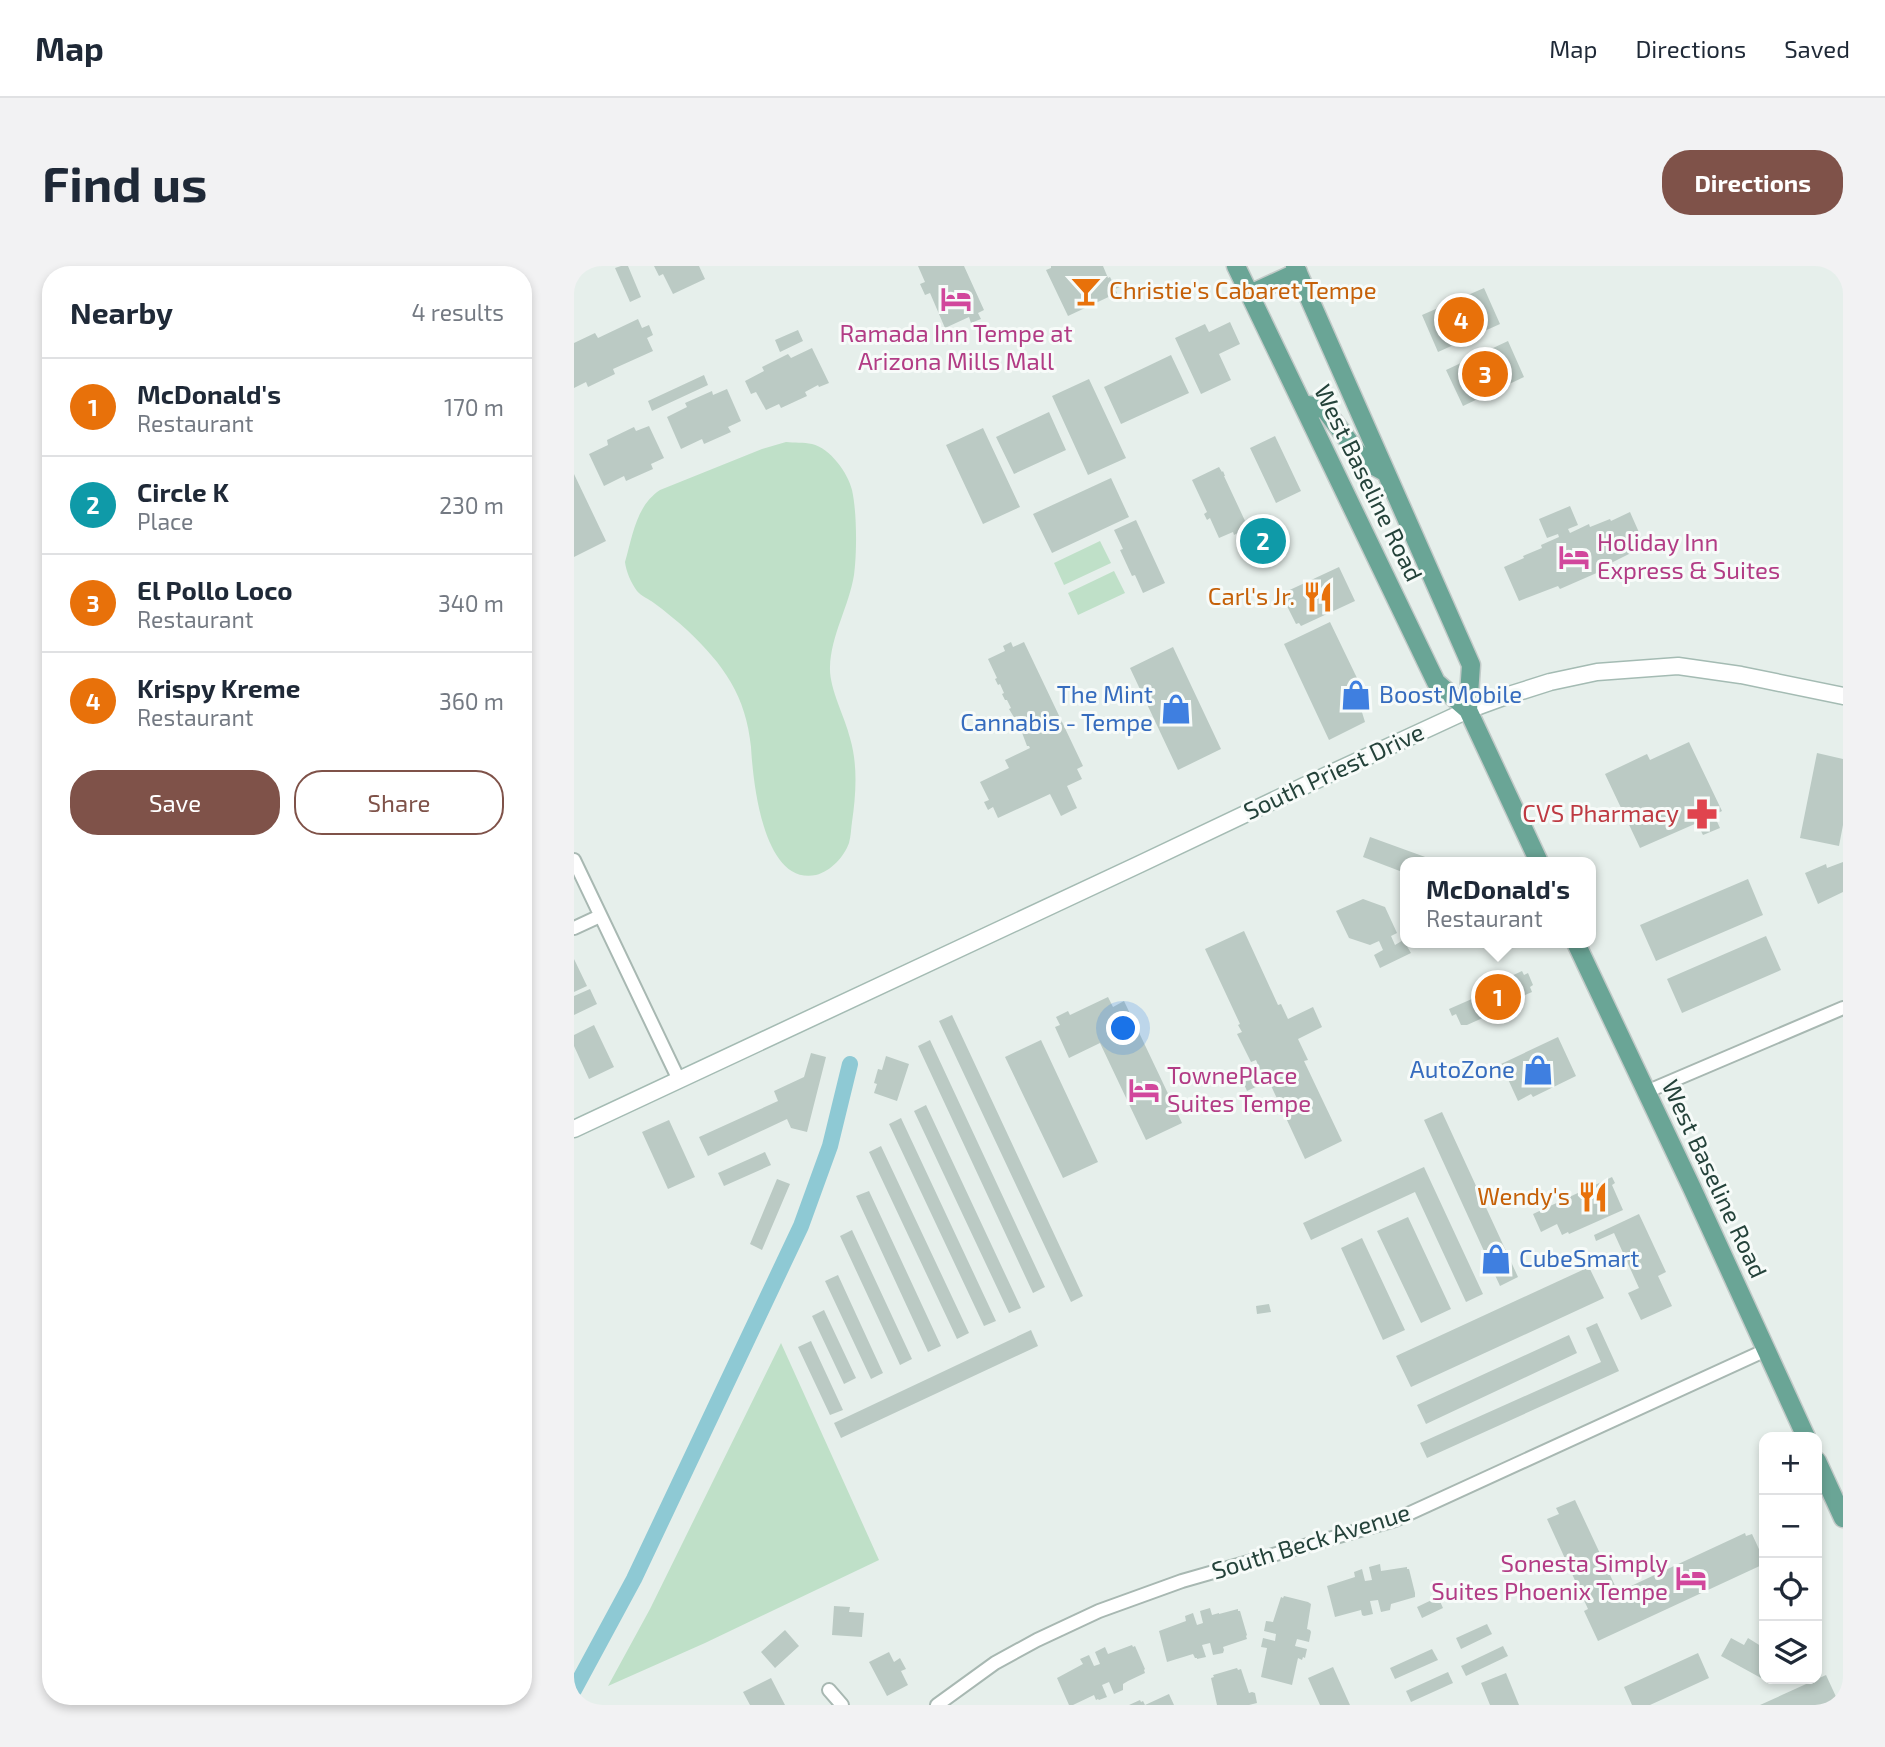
<!DOCTYPE html>
<html lang="en">
<head>
<meta charset="utf-8">
<style>
	:root { --surface:#fff; --page:#f2f2f3; --text:#1f2937; --muted:#747a83; --line:#e0e1e3; --accent:#7f5249 }
	body { margin:0; font-family:"Exo 2",sans-serif; background:var(--page); color:var(--text) }
	.controls { position:absolute; right:21px; bottom:21px; display:grid; overflow:hidden; border-radius:14px; box-shadow:0 4px 10px #0003 }
	.controls button { width:63px; height:63px; display:grid; place-items:center; padding:0; border:0; border-bottom:2px solid var(--line); background:var(--surface); color:var(--text); font:35px sans-serif }
	.you { position:absolute; left:550px; top:763px; width:24px; height:24px; margin:-18px; border:5px solid #fff; border-radius:50%; background:#1a73e8; box-shadow:0 0 0 10px #1a73e833 }
	.badge { display:grid; place-items:center; width:46px; height:46px; border-radius:50%; background:var(--accent); color:#fff; font-size:23px; font-weight:700 }
	.pin { position:absolute; translate:-50% -50%; border:4px solid #fff; box-shadow:0 2px 7px #0006 }
	.popup { position:absolute; left:826px; top:591px; width:196px; height:91px; box-sizing:border-box; display:grid; place-content:center; border-radius:14px; background:var(--surface); filter:drop-shadow(0 2px 5px #0005); font-size:23px; white-space:nowrap; color:var(--muted) }
	.popup b { font-size:26px; color:var(--text) }
	.popup::after { content:''; position:absolute; left:50%; top:100%; margin-left:-14px; border:14px solid transparent; border-top-color:var(--surface) }
	.list { margin:0; padding:0; list-style:none }
	h2 { display:flex; justify-content:space-between; align-items:center; height:91px; margin:0; padding:0 28px; font-size:30px }
	h2 small { font-size:23px; font-weight:400; color:var(--muted) }
	.list li { display:grid; grid-template-columns:46px 1fr auto; gap:21px; align-items:center; box-sizing:border-box; height:98px; padding:0 28px; border-top:2px solid var(--line) }
	.list b { display:block; font-size:26px; white-space:nowrap }
	.list p { margin:0; font-size:23px; white-space:nowrap; color:var(--muted) }
	.list em { font-size:23px; font-style:normal; color:var(--muted) }
	.actions { display:flex; gap:14px; padding:21px 28px }
	.actions a { flex:1; padding:16px 0; border:2px solid var(--accent); border-radius:28px; text-align:center; font-size:24px; color:var(--accent) }
	.actions .main { background:var(--accent); color:#fff }
	.icon { flex:none; width:38px; height:38px; fill:none; stroke:currentColor; stroke-width:2; stroke-linecap:round; stroke-linejoin:round }
	.map { position:relative; flex:none; width:1269px; height:1439px; overflow:hidden; border-radius:28px }
	header { display:flex; align-items:center; gap:42px; box-sizing:border-box; height:98px; padding:0 35px; background:var(--surface); border-bottom:2px solid var(--line) }
	header strong { font-size:33px }
	nav { display:flex; gap:38px; margin-inline-start:auto; font-size:24px }
	.intro { display:flex; align-items:center; justify-content:space-between; box-sizing:border-box; height:168px; padding:0 42px }
	h1 { margin:0; font-size:49px }
	.button { padding:18px 32px; border-radius:28px; background:var(--accent); color:#fff; font-size:24px; font-weight:700 }
	main { display:flex; gap:42px; padding:0 42px }
	aside { flex:1; background:var(--surface); border-radius:28px; box-shadow:0 4px 10px #0003 }
	.map>svg:first-child { display:block }
	.green { fill:#bfe0c8 }
	.lines { fill:none; stroke-linecap:round; stroke-linejoin:round }
	.canal { stroke:#8ec9d4; stroke-width:16 }
	.building { fill:#bbcac4 }
	.street-casing { stroke:#a8b8b2; stroke-width:16 }
	.secondary-casing { stroke:#a4bbb3; stroke-width:19 }
	.primary-casing { stroke:#c2cac8; stroke-width:21 }
	.street { stroke:#fff; stroke-width:12 }
	.secondary { stroke:#fff; stroke-width:16 }
	.primary { stroke:#6aa596; stroke-width:18 }
	.labels { text-anchor:middle; stroke-width:6; stroke-linejoin:round; paint-order:stroke }
	.food-label { font-size:24px; fill:#c56008; stroke:#f7fbf9; text-anchor:end }
	.hotel-label { font-size:24px; fill:#b23c85; stroke:#f7fbf9; text-anchor:start }
	.street-label { font-size:24px; fill:#24423a; stroke:#f7fbf9 }
	.shop-label { font-size:24px; fill:#366cbe; stroke:#f7fbf9; text-anchor:end }
	.health-label { font-size:24px; fill:#be3a42; stroke:#f7fbf9; text-anchor:end }
</style>
</head>
<body>
<header>
<strong>Map</strong>
<nav><a>Map</a><a>Directions</a><a>Saved</a></nav>
</header>
<div class="intro"><h1>Find us</h1><a class="button">Directions</a></div>
<main>
<aside>
<h2>Nearby<small>4 results</small></h2>
<ul class="list">
<li><span class="badge" style="background:#e8710a">1</span><div><b>McDonald's</b><p>Restaurant</p></div><em>170 m</em></li>
<li><span class="badge" style="background:#0f9aa8">2</span><div><b>Circle K</b><p>Place</p></div><em>230 m</em></li>
<li><span class="badge" style="background:#e8710a">3</span><div><b>El Pollo Loco</b><p>Restaurant</p></div><em>340 m</em></li>
<li><span class="badge" style="background:#e8710a">4</span><div><b>Krispy Kreme</b><p>Restaurant</p></div><em>360 m</em></li>
</ul>
<div class="actions"><a class="main">Save</a><a>Share</a></div>
</aside>
<div class="map">
<svg width="1269" height="1439" viewBox="0 0 1269 1439">
	<rect width="100%" height="100%" fill="#e6efeb"/>
	<path class="green" d="M 212,176 C 220,177 230,176 238,178 C 256,182 274,207 278,224 C 283,246 283,287 280,309 C 275,340 257,369 256,401 C 255,422 271,451 276,472 C 284,499 282,528 278,556 C 277,562 277,570 275,577 C 270,591 257,605 242,609 C 189,620 179,515 177,481 C 172,430 150,399 113,364 C 103,355 91,345 80,337 C 75,333 67,330 63,325 C 57,317 52,305 51,296 C 59,269 62,240 86,224 L 188,183 Z
		M 526,275 L 537,297 L 490,319 L 480,297 Z
		M 540,305 L 551,327 L 504,349 L 494,327 Z
		M 207,1077 L 305,1294 L 131,1377 L 34,1420 L 76,1343 Z"/>
	<g class="lines">
		<path class="canal" d="M 0,1424 L 60,1313 L 227,960 L 256,880 L 276,798"/>
	</g>
	<path class="building" d="M 47,0 L 54,0 L 67,31 L 56,36 L 41,2 Z
		M 80,0 L 125,0 L 131,13 L 99,28 L 89,8 L 85,10 Z
		M 344,0 L 390,0 L 410,44 L 404,47 L 407,53 L 397,57 L 395,51 L 371,62 L 356,27 L 351,29 L 346,18 L 351,16 Z
		M 477,0 L 529,0 L 534,12 L 536,11 L 538,15 L 542,13 L 546,21 L 541,23 L 543,27 L 494,50 L 472,4 L 477,2 Z
		M 910,22 L 926,58 L 864,86 L 848,49 Z
		M 64,53 L 68,62 L 75,59 L 79,69 L 73,72 L 79,85 L 39,103 L 41,108 L 14,121 L 12,116 L 0,122 L 0,77 L 21,67 L 24,72 Z
		M 656,56 L 666,78 L 645,88 L 657,114 L 627,128 L 601,72 L 631,58 L 635,66 Z
		M 224,64 L 229,75 L 206,86 L 201,74 Z
		M 934,75 L 950,111 L 889,140 L 872,104 Z
		M 238,82 L 255,117 L 245,121 L 244,119 L 231,126 L 233,130 L 207,142 L 205,138 L 192,144 L 182,126 L 177,128 L 171,115 L 190,105 L 188,101 L 214,88 L 217,92 Z
		M 597,89 L 615,127 L 547,158 L 530,121 Z
		M 130,109 L 134,119 L 78,145 L 74,135 Z
		M 515,113 L 552,192 L 514,209 L 478,130 Z
		M 153,123 L 167,155 L 154,161 L 157,166 L 130,178 L 128,173 L 107,183 L 93,151 L 113,141 L 111,137 L 138,125 L 139,129 Z
		M 475,146 L 492,184 L 440,208 L 422,171 Z
		M 75,160 L 90,192 L 77,198 L 79,203 L 52,215 L 50,210 L 30,220 L 15,188 L 34,179 L 33,174 L 60,161 L 62,165 Z
		M 409,162 L 446,241 L 409,258 L 372,179 Z
		M 701,170 L 727,225 L 702,237 L 676,182 Z
		M 645,201 L 648,206 L 649,205 L 651,210 L 650,210 L 672,257 L 666,262 L 667,265 L 660,269 L 659,266 L 645,272 L 636,252 L 633,254 L 630,248 L 633,246 L 618,214 Z
		M 0,208 L 32,275 L 0,291 Z
		M 537,212 L 555,251 L 478,287 L 459,248 Z
		M 996,240 L 1004,259 L 994,263 L 996,267 L 1015,258 L 1016,261 L 1036,253 L 1037,255 L 1056,246 L 1071,280 L 1033,299 L 1034,302 L 986,323 L 984,320 L 945,335 L 930,301 L 950,292 L 949,290 L 968,282 L 967,279 L 985,271 L 984,268 L 973,272 L 965,253 Z
		M 562,254 L 591,317 L 569,327 L 561,309 L 558,310 L 546,284 L 549,283 L 540,264 Z
		M 702,259 L 709,275 L 677,290 L 669,275 Z
		M 765,301 L 781,335 L 727,360 L 725,357 L 722,358 L 707,328 Z
		M 756,356 L 796,439 L 787,443 L 791,456 L 755,474 L 710,378 Z
		M 437,376 L 439,381 L 450,376 L 509,500 L 503,503 L 508,513 L 493,520 L 503,542 L 487,550 L 476,528 L 424,552 L 419,541 L 414,544 L 410,536 L 415,534 L 406,516 L 435,502 L 431,494 L 456,482 L 455,480 L 453,480 L 447,464 L 446,465 L 443,459 L 444,458 L 435,443 L 437,442 L 433,434 L 431,434 L 428,428 L 430,427 L 426,418 L 424,419 L 421,413 L 423,412 L 414,393 L 431,385 L 429,380 Z
		M 599,381 L 647,483 L 604,504 L 556,402 Z
		M 1115,476 L 1148,545 L 1140,549 L 1146,562 L 1129,569 L 1123,557 L 1066,582 L 1031,508 L 1073,488 L 1076,494 Z
		M 1243,487 L 1269,493 L 1269,559 L 1265,580 L 1226,572 Z
		M 796,571 L 865,596 L 831,596 L 831,607 L 789,591 Z
		M 1269,596 L 1269,626 L 1244,638 L 1231,607 L 1252,598 L 1253,602 Z
		M 1174,613 L 1189,649 L 1082,695 L 1066,659 Z
		M 789,633 L 811,641 L 823,667 L 817,670 L 821,679 L 831,673 L 831,677 L 837,687 L 806,702 L 800,689 L 809,684 L 805,675 L 796,679 L 775,672 L 762,645 Z
		M 670,665 L 704,739 L 707,738 L 714,753 L 739,741 L 748,761 L 724,773 L 734,794 L 730,795 L 768,875 L 731,893 L 692,809 L 689,811 L 682,794 L 677,796 L 663,768 L 668,766 L 664,759 L 666,758 L 631,683 Z
		M 1192,670 L 1207,704 L 1108,747 L 1093,713 Z
		M 0,693 L 13,720 L 0,726 Z
		M 948,705 L 950,709 L 954,707 L 959,719 L 956,721 L 958,726 L 940,734 L 942,737 L 893,759 L 887,759 L 882,748 L 878,750 L 875,743 L 907,729 L 905,725 Z
		M 16,723 L 23,738 L 0,749 L 0,730 Z
		M 534,731 L 539,741 L 550,735 L 608,857 L 572,874 L 526,777 L 495,792 L 481,761 L 486,759 L 482,751 L 494,745 L 496,749 Z
		M 378,749 L 509,1030 L 497,1036 L 365,755 Z
		M 20,759 L 40,801 L 15,813 L 0,780 L 0,769 Z
		M 984,771 L 1002,810 L 959,831 L 957,828 L 944,835 L 927,798 Z
		M 356,774 L 471,1021 L 459,1027 L 344,780 Z
		M 467,774 L 524,896 L 489,912 L 431,791 Z
		M 237,787 L 252,791 L 233,866 L 217,862 L 213,853 L 134,890 L 125,871 L 204,835 L 200,825 L 230,811 Z
		M 312,790 L 335,798 L 323,835 L 300,827 L 303,818 L 300,817 L 304,803 L 308,804 Z
		M 680,811 L 684,820 L 673,825 L 669,816 Z
		M 352,839 L 447,1042 L 435,1047 L 340,845 Z
		M 868,846 L 944,1011 L 926,1020 L 850,854 Z
		M 327,852 L 422,1055 L 410,1060 L 315,858 Z
		M 95,854 L 121,911 L 94,923 L 68,866 Z
		M 307,880 L 395,1067 L 383,1073 L 295,886 Z
		M 191,886 L 197,899 L 150,920 L 144,907 Z
		M 850,901 L 909,1028 L 892,1036 L 841,926 L 737,974 L 729,957 Z
		M 1038,911 L 1041,917 L 1038,919 L 1049,944 L 995,968 L 994,966 L 988,969 L 983,958 L 967,966 L 959,948 Z
		M 203,913 L 216,918 L 188,984 L 176,978 Z
		M 295,925 L 367,1080 L 354,1086 L 282,930 Z
		M 1065,948 L 1092,1006 L 1084,1010 L 1098,1040 L 1067,1054 L 1054,1027 L 1065,1022 L 1040,967 L 1022,975 L 1020,969 Z
		M 834,951 L 877,1043 L 847,1057 L 803,965 Z
		M 278,964 L 338,1093 L 326,1099 L 266,970 Z
		M 788,972 L 831,1064 L 809,1074 L 767,982 Z
		M 1015,1001 L 1030,1032 L 837,1121 L 822,1090 Z
		M 264,1009 L 309,1107 L 297,1113 L 251,1015 Z
		M 695,1038 L 697,1046 L 683,1048 L 682,1040 Z
		M 250,1044 L 282,1112 L 270,1118 L 238,1050 Z
		M 1023,1057 L 1045,1105 L 853,1192 L 846,1177 L 1027,1096 L 1012,1062 Z
		M 457,1064 L 464,1080 L 267,1172 L 260,1157 Z
		M 995,1069 L 1003,1087 L 852,1158 L 843,1139 Z
		M 237,1075 L 269,1144 L 256,1149 L 224,1081 Z
		M 1001,1234 L 1044,1326 L 1171,1267 L 1172,1270 L 1178,1268 L 1190,1294 L 1190,1298 L 1024,1375 L 1010,1345 L 1014,1343 L 973,1253 L 985,1248 L 982,1242 Z
		M 806,1298 L 807,1305 L 833,1301 L 833,1303 L 835,1303 L 841,1327 L 841,1331 L 817,1338 L 816,1344 L 807,1346 L 804,1334 L 796,1335 L 799,1348 L 790,1350 L 788,1349 L 787,1344 L 761,1351 L 753,1320 L 781,1311 L 780,1306 L 788,1303 L 791,1315 L 798,1314 L 795,1301 Z
		M 710,1330 L 734,1336 L 737,1338 L 733,1363 L 736,1364 L 737,1366 L 735,1376 L 723,1373 L 721,1380 L 733,1383 L 731,1392 L 729,1391 L 728,1394 L 724,1392 L 718,1419 L 687,1411 L 693,1382 L 687,1381 L 689,1372 L 701,1375 L 702,1368 L 690,1365 L 692,1355 L 699,1356 L 707,1331 L 709,1332 Z
		M 864,1331 L 869,1342 L 848,1352 L 843,1341 Z
		M 260,1340 L 276,1341 L 275,1346 L 290,1347 L 288,1371 L 258,1369 Z
		M 636,1342 L 638,1349 L 645,1347 L 645,1348 L 664,1343 L 664,1345 L 666,1345 L 673,1369 L 672,1370 L 673,1373 L 649,1381 L 650,1384 L 649,1387 L 639,1389 L 636,1377 L 628,1379 L 632,1391 L 623,1393 L 623,1392 L 621,1392 L 619,1388 L 593,1396 L 585,1365 L 612,1355 L 611,1350 L 619,1347 L 623,1359 L 629,1357 L 626,1345 Z
		M 913,1358 L 918,1368 L 887,1383 L 882,1372 Z
		M 211,1364 L 225,1380 L 201,1402 L 187,1386 Z
		M 1157,1372 L 1170,1379 L 1174,1372 L 1190,1382 L 1190,1407 L 1187,1412 L 1147,1390 Z
		M 558,1379 L 559,1381 L 561,1380 L 571,1403 L 570,1404 L 571,1407 L 554,1415 L 549,1418 L 549,1424 L 540,1428 L 535,1416 L 528,1419 L 533,1431 L 525,1434 L 524,1433 L 522,1434 L 520,1429 L 499,1439 L 495,1439 L 483,1412 L 509,1398 L 506,1393 L 515,1389 L 520,1400 L 526,1398 L 521,1386 L 531,1381 L 534,1388 Z
		M 929,1380 L 934,1390 L 892,1410 L 887,1400 Z
		M 858,1383 L 864,1394 L 821,1413 L 816,1402 Z
		M 315,1386 L 320,1396 L 326,1392 L 332,1403 L 327,1405 L 334,1419 L 313,1430 L 295,1396 Z
		M 1124,1387 L 1135,1412 L 1076,1439 L 1058,1439 L 1050,1421 Z
		M 759,1401 L 776,1439 L 746,1439 L 734,1412 Z
		M 663,1402 L 664,1404 L 667,1403 L 675,1427 L 678,1426 L 681,1427 L 683,1437 L 675,1439 L 643,1439 L 637,1412 L 640,1411 L 639,1409 Z
		M 874,1406 L 879,1417 L 837,1436 L 832,1425 Z
		M 932,1407 L 945,1439 L 916,1439 L 907,1417 Z
		M 1252,1409 L 1264,1435 L 1254,1439 L 1186,1439 Z
		M 197,1412 L 211,1439 L 176,1439 L 169,1426 Z
		M 595,1428 L 600,1439 L 555,1439 L 566,1434 L 567,1436 L 569,1435 L 571,1439 Z"/>
	<g class="lines">
		<g class="street-casing">
			<path id="street" d="M 0,594 L 105,814
				M 0,662 L 26,650
				M 1072,826 L 1269,742
				M 255,1424 L 268,1439
				M 363,1439 L 421,1397 L 463,1374 L 525,1345 L 608,1315 L 821,1254 L 1192,1084"/>
		</g>
		<g class="secondary-casing">
			<path id="secondary" d="M 0,863 L 566,598 L 749,511 L 894,444 L 935,429 L 976,416 L 1023,406 L 1104,400 L 1167,409 L 1269,430"/>
		</g>
		<g class="primary-casing">
			<path id="primary" d="M 662,0 L 862,416 L 894,444 L 965,596
				M 721,0 L 897,399 L 894,444
				M 676,28 L 724,6
				M 729,138 L 745,141 L 752,145 L 789,194 L 811,206
				M 1002,677 L 1118,922 L 1232,1171
				M 1243,1195 L 1269,1252"/>
		</g>
		<use href="#street" class="street"/>
		<use href="#secondary" class="secondary"/>
		<use href="#primary" class="primary"/>
	</g>
	<defs>
		<g id="bar-bare" transform="scale(2.415)"><path d="M-6-5H6L.8 .8V4.5H3.5V6h-7V4.5H-.8V.8Z" fill="#e8710a" stroke="#f7fbf9" stroke-width="2.5" paint-order="stroke"/></g>
		<g id="hotel-bare" transform="scale(2.415)"><path d="M-6-4.5h1.5V1H6V5H4.5V3h-9V5H-6ZM-4 0a1.8 1.8 0 1 1 3.6 0ZM.5 0V-2.5h3Q6-2.5 6 0Z" fill="#d1479c" stroke="#f7fbf9" stroke-width="2.5" paint-order="stroke"/></g>
		<g id="restaurant-bare" transform="scale(2.415)"><path d="M-5-6h1v4h1v-4h1v4h1v-4h1v5L-1.5 .5V6h-2V.5L-5-1ZM5-6V6H3V1.5H1.5Q1.5-4 5-6Z" fill="#e8710a" stroke="#f7fbf9" stroke-width="2.5" paint-order="stroke"/></g>
		<g id="shop-bare" transform="scale(2.415)"><path d="M-5-2.5h2.3a2.7 3.5 0 0 1 5.4 0H5L5.5 6h-11ZM-1.5-2.5h3a1.5 2.3 0 0 0-3 0Z" fill="#3f7fe0" stroke="#f7fbf9" stroke-width="2.5" paint-order="stroke"/></g>
		<g id="pharmacy-bare" transform="scale(2.415)"><path d="M-2-6h4v4h4v4h-4v4h-4v-4h-4v-4h4Z" fill="#e0444e" stroke="#f7fbf9" stroke-width="2.5" paint-order="stroke"/></g>
	</defs>
	<g fill-rule="evenodd">
		<use href="#bar-bare" x="512" y="25"/>
		<use href="#hotel-bare" x="382" y="33"/>
		<use href="#hotel-bare" x="1000" y="291"/>
		<use href="#restaurant-bare" x="744" y="331"/>
		<use href="#shop-bare" x="782" y="429"/>
		<use href="#shop-bare" x="602" y="443"/>
		<use href="#pharmacy-bare" x="1128" y="548"/>
		<use href="#shop-bare" x="964" y="804"/>
		<use href="#hotel-bare" x="570" y="824"/>
		<use href="#restaurant-bare" x="1019" y="931"/>
		<use href="#shop-bare" x="922" y="993"/>
		<use href="#hotel-bare" x="1117" y="1312"/>
	</g>
	<g class="labels">
		<g class="food-label">
			<text x="535" y="33" text-anchor="start">Christie's Cabaret Tempe</text>
			<text x="721" y="339">Carl's Jr.</text>
			<text x="996" y="939">Wendy's</text>
		</g>
		<g class="hotel-label">
			<text x="382" y="76" text-anchor="middle">Ramada Inn Tempe at<tspan x="382" dy="28">Arizona Mills Mall</tspan></text>
			<text x="1023" y="285">Holiday Inn<tspan x="1023" dy="28">Express &amp; Suites</tspan></text>
			<text x="593" y="818">TownePlace<tspan x="593" dy="28">Suites Tempe</tspan></text>
			<text x="1094" y="1306" text-anchor="end">Sonesta Simply<tspan x="1094" dy="28">Suites Phoenix Tempe</tspan></text>
		</g>
		<g class="street-label">
			<text transform="translate(794 217) rotate(64)" y="8">West Baseline Road</text>
			<text transform="translate(760 506) rotate(-25)" y="8">South Priest Drive</text>
			<text transform="translate(1140 913) rotate(65)" y="8">West Baseline Road</text>
			<text transform="translate(737 1276) rotate(-17)" y="8">South Beck Avenue</text>
		</g>
		<g class="shop-label">
			<text x="579" y="437">The Mint<tspan x="579" dy="28">Cannabis - Tempe</tspan></text>
			<text x="805" y="437" text-anchor="start">Boost Mobile</text>
			<text x="941" y="812">AutoZone</text>
			<text x="945" y="1001" text-anchor="start">CubeSmart</text>
		</g>
		<g class="health-label">
			<text x="1105" y="556">CVS Pharmacy</text>
		</g>
	</g>
</svg>
<div class="controls">
<button>+</button>
<button>−</button>
<button><svg class="icon" aria-label="locate" viewBox="0 0 24 24"><circle cx="12" cy="12" r="6"/><path d="M12 2v4M12 18v4M2 12h4M18 12h4"/></svg></button>
<button><svg class="icon" aria-label="layers" viewBox="0 0 24 24"><path d="M12 4l9 5-9 5-9-5zM3 14l9 5 9-5"/></svg></button>
</div>
<div class="you"></div>
<div class="pin badge" style="left:924px;top:731px;background:#e8710a">1</div>
<div class="popup"><b>McDonald's</b>Restaurant</div>
<div class="pin badge" style="left:689px;top:275px;background:#0f9aa8">2</div>
<div class="pin badge" style="left:911px;top:108px;background:#e8710a">3</div>
<div class="pin badge" style="left:887px;top:54px;background:#e8710a">4</div>
</div>
</main>
</body>
</html>
